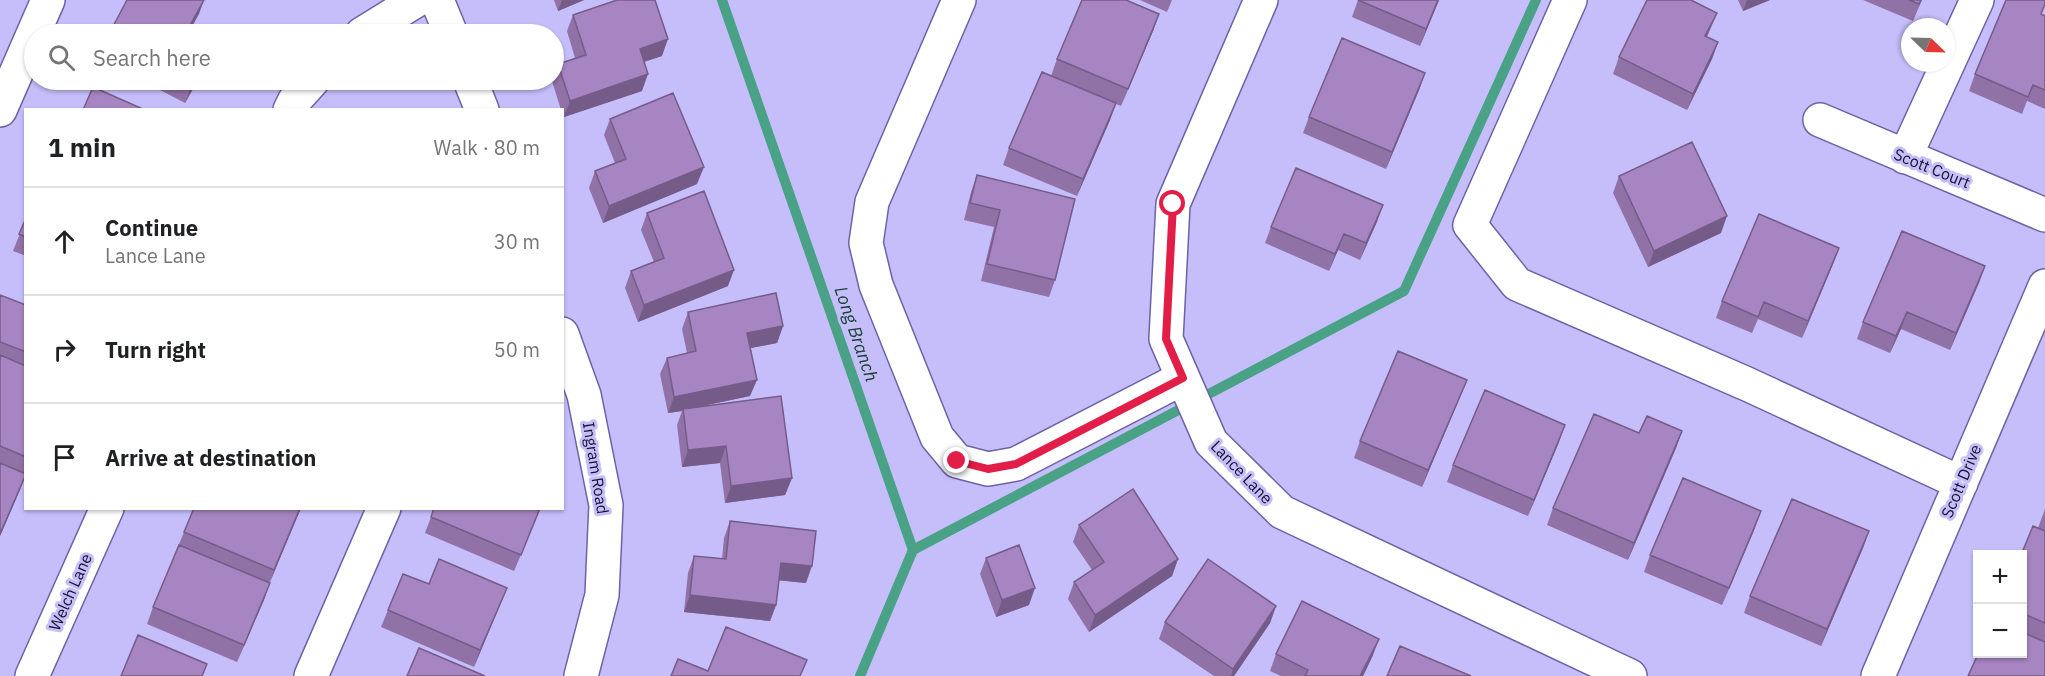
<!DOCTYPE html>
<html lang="en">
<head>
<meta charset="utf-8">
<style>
	:root { --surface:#fff; --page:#f2f2f2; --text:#202124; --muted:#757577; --line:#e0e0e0 }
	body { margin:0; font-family:"IBM Plex Sans",sans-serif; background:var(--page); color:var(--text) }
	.controls { position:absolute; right:18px; bottom:18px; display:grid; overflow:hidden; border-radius:0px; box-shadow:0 2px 4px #0004 }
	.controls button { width:54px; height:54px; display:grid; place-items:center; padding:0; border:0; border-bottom:2px solid var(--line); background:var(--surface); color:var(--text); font:30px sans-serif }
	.compass { position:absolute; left:1901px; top:18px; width:54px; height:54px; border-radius:50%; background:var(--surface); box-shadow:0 2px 4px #0004; rotate:113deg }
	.stop { position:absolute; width:18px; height:18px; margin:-14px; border:4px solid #e11d48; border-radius:50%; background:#fff }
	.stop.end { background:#e11d48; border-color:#fff; box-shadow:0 2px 6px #0008 }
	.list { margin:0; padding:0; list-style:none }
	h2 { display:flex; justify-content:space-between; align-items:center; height:78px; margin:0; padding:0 24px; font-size:26px }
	h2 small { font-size:20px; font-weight:400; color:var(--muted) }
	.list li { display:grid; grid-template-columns:39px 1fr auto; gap:18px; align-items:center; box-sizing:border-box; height:108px; padding:0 24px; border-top:2px solid var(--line) }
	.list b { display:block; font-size:22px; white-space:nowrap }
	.list p { margin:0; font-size:20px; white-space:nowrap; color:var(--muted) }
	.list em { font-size:20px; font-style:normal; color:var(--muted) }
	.icon { flex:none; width:33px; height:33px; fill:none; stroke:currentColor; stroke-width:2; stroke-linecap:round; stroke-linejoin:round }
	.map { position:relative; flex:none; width:2045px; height:676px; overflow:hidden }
	.search { position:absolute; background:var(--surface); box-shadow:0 2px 4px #0004; left:24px; top:24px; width:540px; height:66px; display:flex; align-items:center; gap:15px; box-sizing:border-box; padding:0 21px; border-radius:33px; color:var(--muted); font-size:22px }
	.panel { position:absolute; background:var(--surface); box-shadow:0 2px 4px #0004; left:24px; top:108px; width:540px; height:402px; border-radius:0px }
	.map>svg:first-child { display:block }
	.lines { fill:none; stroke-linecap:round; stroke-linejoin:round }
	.stream { stroke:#49a285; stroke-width:10 }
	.minor-casing { stroke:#6d62a7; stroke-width:36 }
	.minor { stroke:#fff; stroke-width:33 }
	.wall { fill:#9072a7 }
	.shaded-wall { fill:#755c88 }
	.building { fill:#a784c2; stroke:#755c88; stroke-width:1.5 }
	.route { stroke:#e11d48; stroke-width:8 }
	.labels { text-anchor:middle; stroke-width:6; stroke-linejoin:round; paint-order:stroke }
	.street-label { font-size:16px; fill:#17122d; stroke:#c5befb }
	.water-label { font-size:18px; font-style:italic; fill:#1c4336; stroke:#c5befb }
</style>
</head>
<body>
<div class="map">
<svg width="2045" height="676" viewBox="0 0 2045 676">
	<rect width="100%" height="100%" fill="#c5befb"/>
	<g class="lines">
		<path class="stream" d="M 722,0 L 913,550 L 860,676
			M 913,550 L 1404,291 L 1536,0"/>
		<g class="minor-casing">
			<path id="minor" d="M 437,0 L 451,34
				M 959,0 L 872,202 L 866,243 L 876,285 L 937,437 L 957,461 L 988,469 L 1016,464 L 1183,378
				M 1261,0 L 1173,204 L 1166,339 L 1211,442 L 1282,512 L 1630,676
				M 1570,0 L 1470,225 L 1517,284 L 1747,384 L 1961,483
				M 362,34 L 417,0
				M 470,80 L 482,110
				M 0,110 L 48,0
				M 290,110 L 295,100 L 313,80
				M 1820,120 L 2045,215
				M 1905,157 L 1977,0
				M 562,334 L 584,395 L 606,505 L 602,595 L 581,676
				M 32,676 L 107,508
				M 311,676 L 384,508
				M 1878,676 L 2045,286"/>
		</g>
		<use href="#minor" class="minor"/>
	</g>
	<path class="wall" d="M 554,0 L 584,0 L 558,11 Z
		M 1140,0 L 1172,0 L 1167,12 Z
		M 1358,0 L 1439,0 L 1420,46 L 1352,17 Z
		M 1738,0 L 1770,0 L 1743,11 Z
		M 1863,0 L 1922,0 L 1913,21 Z
		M 1717,13 L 1707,37 L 1718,42 L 1712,59 L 1687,110 L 1613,74 L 1619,57 Z
		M 1159,14 L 1153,31 L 1121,106 L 1116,104 L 1110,120 L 1077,196 L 1003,165 L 1009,148 L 1051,76 L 1057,59 Z
		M 2042,14 L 2045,16 L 2045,109 L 2027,101 L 2022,114 L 1969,91 L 1975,74 Z
		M 573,15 L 662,56 L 644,62 L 642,91 L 564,117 L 562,110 L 561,110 L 552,81 L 552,80 L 554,80 L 554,76 L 558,64 L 575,58 L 567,31 Z
		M 1425,73 L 1419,90 L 1386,169 L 1303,133 L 1309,117 Z
		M 141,80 L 198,80 L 185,103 Z
		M 610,119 L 697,184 L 603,223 L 589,188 L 595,171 L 615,163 L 604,135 Z
		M 977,175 L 1055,280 L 1049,297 L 981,281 L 994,227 L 964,220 L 971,192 Z
		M 1619,176 L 1721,233 L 1648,267 L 1613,193 Z
		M 1383,205 L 1360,260 L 1338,250 L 1329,271 L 1265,243 L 1271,227 Z
		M 647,213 L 728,286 L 638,322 L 625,288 L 631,271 L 654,262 L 641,230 Z
		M 26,218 L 26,256 L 13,251 Z
		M 1839,248 L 1833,264 L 1802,338 L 1758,319 L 1752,333 L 1716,318 L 1722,301 Z
		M 1985,266 L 1950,350 L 1901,329 L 1890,353 L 1857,339 L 1863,322 Z
		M 0,295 L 26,305 L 26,475 L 0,536 Z
		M 688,312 L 783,326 L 777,343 L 750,348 L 750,396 L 707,405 L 792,478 L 785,495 L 725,503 L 720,463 L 682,467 L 677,425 L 682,411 L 668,413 L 660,374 L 667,358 L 687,353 L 682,329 Z
		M 1467,380 L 1460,397 L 1422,487 L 1354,458 L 1360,441 Z
		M 1682,431 L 1676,448 L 1628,560 L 1547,525 L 1553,508 Z
		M 1559,442 L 1528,516 L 1447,482 L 1453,465 Z
		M 301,508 L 269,583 L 264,600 L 237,662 L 147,624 L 153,607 L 184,532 Z
		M 541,508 L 514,571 L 425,533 L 431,517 Z
		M 2045,509 L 2045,531 L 2038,528 Z
		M 730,521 L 806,583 L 779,580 L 776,605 L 770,621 L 684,612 L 688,573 L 694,556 L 722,559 L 724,538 Z
		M 1079,525 L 1178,559 L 1172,576 L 1089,632 L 1068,599 L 1074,582 L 1092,570 L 1073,542 Z
		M 1755,528 L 1722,605 L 1644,572 L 1650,555 Z
		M 1869,531 L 1863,548 L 1821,646 L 1744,613 L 1750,596 Z
		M 2045,531 L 2045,676 L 2022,654 L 2022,555 Z
		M 986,558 L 1029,605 L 996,617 L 980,574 Z
		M 429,584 L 507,588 L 474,667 L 381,627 L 388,610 Z
		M 1276,606 L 1270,623 L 1234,676 L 1214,676 L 1159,639 L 1165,622 Z
		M 1276,654 L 1373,655 L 1363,676 L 1281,676 L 1270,671 Z"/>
	<path class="shaded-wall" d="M 204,0 L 199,14 L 188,34 L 185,34 Z
		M 562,0 L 584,0 L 558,11 Z
		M 1438,0 L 1439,0 L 1420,46 L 1426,29 Z
		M 1747,0 L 1770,0 L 1743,11 Z
		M 1717,13 L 1710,29 L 1699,52 L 1705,36 Z
		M 1159,14 L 1153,31 L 1121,106 L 1128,89 Z
		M 668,39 L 662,56 L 634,65 L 640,49 Z
		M 1718,42 L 1712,59 L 1687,110 L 1693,94 Z
		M 1425,73 L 1419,90 L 1386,169 L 1392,152 Z
		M 648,74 L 642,91 L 564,117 L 570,101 Z
		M 195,80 L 198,80 L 185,103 L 191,87 Z
		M 1116,103 L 1110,120 L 1077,196 L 1083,179 Z
		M 704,167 L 697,184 L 603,223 L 609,206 Z
		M 1383,205 L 1377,222 L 1360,260 L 1366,243 Z
		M 1727,216 L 1721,233 L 1648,267 L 1654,251 Z
		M 1344,234 L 1338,250 L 1329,271 L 1335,254 Z
		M 1839,248 L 1833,264 L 1802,338 L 1808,321 Z
		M 1985,266 L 1979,283 L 1950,350 L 1956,333 Z
		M 734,270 L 728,286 L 638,322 L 644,305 Z
		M 1907,312 L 1901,329 L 1890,353 L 1896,336 Z
		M 783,326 L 777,343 L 741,350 L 747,333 Z
		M 757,380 L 750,396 L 683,410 L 683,409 L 682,411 L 668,413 L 674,397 Z
		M 1467,380 L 1460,397 L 1422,487 L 1428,470 Z
		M 1565,425 L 1559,442 L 1528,516 L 1534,500 Z
		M 1682,431 L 1676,448 L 1628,560 L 1634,543 Z
		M 726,446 L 720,463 L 682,467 L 688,450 Z
		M 26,474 L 20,490 L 0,536 L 0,534 Z
		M 792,478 L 785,495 L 725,503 L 731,486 Z
		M 300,508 L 301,508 L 268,587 L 274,570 Z
		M 1761,511 L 1755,528 L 1722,605 L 1729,588 Z
		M 1869,531 L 1863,548 L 1821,646 L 1827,629 Z
		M 1178,559 L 1172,576 L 1089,632 L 1095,615 Z
		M 781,563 L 812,566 L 806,583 L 775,580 Z
		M 270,583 L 264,600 L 237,662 L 244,645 Z
		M 507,588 L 500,605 L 474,667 L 480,650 Z
		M 1035,588 L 1029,605 L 996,617 L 1002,600 Z
		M 690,595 L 776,605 L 770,621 L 684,612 Z
		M 1276,606 L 1270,623 L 1234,676 L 1231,676 L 1233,669 Z
		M 1379,639 L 1373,655 L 1363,676 L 1360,676 Z"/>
	<path class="building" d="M 127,0 L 204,0 L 185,34 L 109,34 Z
		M 617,0 L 655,0 L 668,39 L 640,49 L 648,74 L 570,101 L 558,64 L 586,55 L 573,15 Z
		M 1082,0 L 1126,0 L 1159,14 L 1128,89 L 1057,59 Z
		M 1358,0 L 1438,0 L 1426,29 Z
		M 1647,0 L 1691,0 L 1717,13 L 1705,36 L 1718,42 L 1693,94 L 1619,57 Z
		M 1909,0 L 1921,0 L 1919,4 Z
		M 2006,0 L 2045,0 L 2045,4 L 2041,14 L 2045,16 L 2045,90 L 2033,85 L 2028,97 L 1975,74 Z
		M 1342,38 L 1425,73 L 1392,152 L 1309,117 Z
		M 1042,72 L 1116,103 L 1083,179 L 1009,148 Z
		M 178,80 L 195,80 L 191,87 Z
		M 93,87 L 145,110 L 83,110 Z
		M 673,93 L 704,167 L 609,206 L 595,171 L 626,159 L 610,119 Z
		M 1692,142 L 1727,216 L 1654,251 L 1619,176 Z
		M 1296,168 L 1383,205 L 1366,243 L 1344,234 L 1335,254 L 1271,227 Z
		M 977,175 L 1075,199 L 1055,280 L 987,264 L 1000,210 L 970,203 Z
		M 704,191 L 734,270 L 644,305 L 631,271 L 664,258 L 647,213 Z
		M 1759,214 L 1839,248 L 1808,321 L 1764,302 L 1758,317 L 1722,301 Z
		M 26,218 L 26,237 L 19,234 Z
		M 1902,231 L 1985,266 L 1956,333 L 1907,312 L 1896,336 L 1863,322 Z
		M 776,293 L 783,326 L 747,333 L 757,380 L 674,397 L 667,358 L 696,351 L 688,312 Z
		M 0,295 L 26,305 L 26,352 L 0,342 Z
		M 1398,351 L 1467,380 L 1428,470 L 1360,441 Z
		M 0,355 L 26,366 L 26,457 L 0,446 Z
		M 1485,390 L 1565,425 L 1534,500 L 1453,465 Z
		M 781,396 L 792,478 L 731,486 L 726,446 L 688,450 L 683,409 Z
		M 1594,414 L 1639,433 L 1647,416 L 1682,431 L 1634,543 L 1553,508 Z
		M 0,463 L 26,474 L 0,534 Z
		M 1683,478 L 1761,511 L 1729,588 L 1650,555 Z
		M 1133,489 L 1178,559 L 1095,615 L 1074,582 L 1104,562 L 1079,525 Z
		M 1792,499 L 1869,531 L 1827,629 L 1750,596 Z
		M 194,508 L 300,508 L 274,570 L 184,532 Z
		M 434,508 L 540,508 L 521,555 L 431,517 Z
		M 730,521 L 816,531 L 812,566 L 781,563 L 776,605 L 690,595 L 694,556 L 726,559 Z
		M 2033,526 L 2045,531 L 2045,623 L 2022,613 L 2022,555 L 2021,555 Z
		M 179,545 L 270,583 L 244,645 L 153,607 Z
		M 1019,545 L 1035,588 L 1002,600 L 986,558 Z
		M 439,559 L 507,588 L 480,650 L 388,610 L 403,574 L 429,584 Z
		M 1208,559 L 1276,606 L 1233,669 L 1165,622 Z
		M 1302,601 L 1379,639 L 1360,676 L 1305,676 L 1308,670 L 1276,654 Z
		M 726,627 L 807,660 L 800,676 L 671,676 L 678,659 L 708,671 Z
		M 2022,632 L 2045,642 L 2045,676 L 1968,676 L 1978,654 L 2022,654 Z
		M 138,635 L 207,664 L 202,676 L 121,676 Z
		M 1400,646 L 1471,676 L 1387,676 Z
		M 419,648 L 485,676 L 407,676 Z"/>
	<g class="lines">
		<path class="route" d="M 957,461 L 988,469 L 1016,464 L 1183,378 L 1166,339 L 1173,204"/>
	</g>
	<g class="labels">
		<g class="street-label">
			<text transform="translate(1932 168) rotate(22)" y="6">Scott Court</text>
			<text transform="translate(596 468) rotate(81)" y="6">Ingram Road</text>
			<text transform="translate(1242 472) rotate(46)" y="6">Lance Lane</text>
			<text transform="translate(1961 481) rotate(-67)" y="6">Scott Drive</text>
			<text transform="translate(70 592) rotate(-66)" y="6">Welch Lane</text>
		</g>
		<g class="water-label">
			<text transform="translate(856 334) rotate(71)" y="6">Long Branch</text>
		</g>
	</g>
</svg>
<div class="controls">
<button>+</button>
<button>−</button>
</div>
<svg class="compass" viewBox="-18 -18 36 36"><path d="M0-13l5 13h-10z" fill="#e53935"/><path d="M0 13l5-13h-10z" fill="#757577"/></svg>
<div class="stop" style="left:1173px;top:204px"></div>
<div class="stop end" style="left:957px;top:461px"></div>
<div class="search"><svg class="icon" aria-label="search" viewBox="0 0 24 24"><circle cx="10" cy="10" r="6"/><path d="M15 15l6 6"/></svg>Search here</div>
<section class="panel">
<h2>1 min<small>Walk · 80 m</small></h2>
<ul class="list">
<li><svg class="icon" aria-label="ahead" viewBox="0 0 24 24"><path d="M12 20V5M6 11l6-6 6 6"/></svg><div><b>Continue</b><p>Lance Lane</p></div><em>30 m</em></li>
<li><svg class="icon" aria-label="right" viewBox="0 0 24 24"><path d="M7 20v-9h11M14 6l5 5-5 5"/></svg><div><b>Turn right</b></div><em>50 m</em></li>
<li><svg class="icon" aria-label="arrive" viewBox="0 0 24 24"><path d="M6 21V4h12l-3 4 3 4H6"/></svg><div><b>Arrive at destination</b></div></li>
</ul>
</section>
</div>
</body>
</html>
